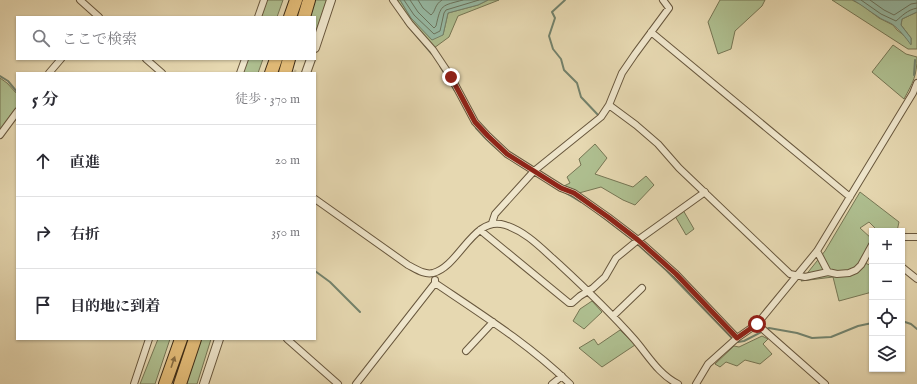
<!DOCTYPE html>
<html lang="ja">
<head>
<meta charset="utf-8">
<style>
	:root { --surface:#fff; --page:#f7f7f7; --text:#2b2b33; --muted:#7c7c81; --line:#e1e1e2 }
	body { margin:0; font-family:"IM FELL English","Noto Serif JP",serif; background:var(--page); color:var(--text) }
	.controls { position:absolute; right:12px; bottom:12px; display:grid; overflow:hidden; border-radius:0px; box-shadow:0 1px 3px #0004 }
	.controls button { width:36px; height:36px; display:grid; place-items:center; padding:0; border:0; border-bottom:1px solid var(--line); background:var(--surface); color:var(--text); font:20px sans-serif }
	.stop { position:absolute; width:12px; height:12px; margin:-9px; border:3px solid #8f2418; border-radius:50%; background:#fff }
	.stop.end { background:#8f2418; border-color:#fff; box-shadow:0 1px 4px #0008 }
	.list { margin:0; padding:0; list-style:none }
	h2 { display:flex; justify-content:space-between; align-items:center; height:52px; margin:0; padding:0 16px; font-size:17px }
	h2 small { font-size:13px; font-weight:400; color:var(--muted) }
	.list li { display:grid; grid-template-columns:26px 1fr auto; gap:12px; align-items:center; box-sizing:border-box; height:72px; padding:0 16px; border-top:1px solid var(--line) }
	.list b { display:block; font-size:15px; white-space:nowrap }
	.list em { font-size:13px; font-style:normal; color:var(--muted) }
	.icon { flex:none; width:22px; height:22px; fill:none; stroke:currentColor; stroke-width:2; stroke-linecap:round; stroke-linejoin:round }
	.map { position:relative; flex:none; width:917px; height:384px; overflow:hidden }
	.search { position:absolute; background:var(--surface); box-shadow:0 1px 3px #0004; left:16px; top:16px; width:300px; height:44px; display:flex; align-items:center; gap:10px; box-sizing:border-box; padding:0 14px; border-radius:0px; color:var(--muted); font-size:15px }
	.panel { position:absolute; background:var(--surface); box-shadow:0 1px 3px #0004; left:16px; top:72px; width:300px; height:268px; border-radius:0px }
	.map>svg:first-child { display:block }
	.green { fill:#afc091; stroke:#767654 }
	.water { fill:#97bba6; stroke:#73826c }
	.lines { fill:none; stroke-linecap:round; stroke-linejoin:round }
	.shore { stroke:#6a745e; stroke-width:1 }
	.stream { stroke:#73826c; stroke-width:2 }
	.minor-tunnel { stroke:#c4b692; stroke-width:6; stroke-dasharray:6 3; stroke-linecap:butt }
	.minor-casing { stroke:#68573d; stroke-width:8 }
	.tertiary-casing { stroke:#68573d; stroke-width:10 }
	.motorway-casing { stroke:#3e2c16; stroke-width:14 }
	.minor { stroke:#efe6cc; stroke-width:6 }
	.tertiary { stroke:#efe6cc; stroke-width:8 }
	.motorway { stroke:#e3bc78; stroke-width:12 }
	.oneway { fill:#886d42 }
	.route { stroke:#8f2418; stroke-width:5 }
</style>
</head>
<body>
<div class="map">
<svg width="917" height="384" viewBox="0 0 917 384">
	<rect width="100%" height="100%" fill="#e6d8b1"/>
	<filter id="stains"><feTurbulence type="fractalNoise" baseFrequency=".005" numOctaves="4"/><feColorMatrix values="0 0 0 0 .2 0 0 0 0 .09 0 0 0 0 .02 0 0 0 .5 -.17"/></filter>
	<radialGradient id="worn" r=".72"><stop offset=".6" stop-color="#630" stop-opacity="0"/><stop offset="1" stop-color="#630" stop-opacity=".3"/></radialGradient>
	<path class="green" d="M 267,0 L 283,0 L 277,17 L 261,17 Z
		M 313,0 L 327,0 L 315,34 L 315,17 L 307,17 Z
		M 396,0 L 400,0 L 411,18 L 443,35 L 448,13 L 478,5 L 488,0 L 499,0 L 458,16 L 449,37 L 434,48 L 407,18 Z
		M 720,0 L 765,0 L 762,6 L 735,31 L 731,49 L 718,54 L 708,22 Z
		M 832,0 L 852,0 L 862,5 L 879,18 L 893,25 L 897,30 L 905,36 L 911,44 L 911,38 L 901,25 L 902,19 L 917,12 L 917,49 L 908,49 Z
		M 893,45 L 906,54 L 917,57 C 917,76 913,82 904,99 L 872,72 Z
		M 247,59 L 263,59 L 258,73 L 243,73 Z
		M 0,78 L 7,83 L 17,94 L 17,106 L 0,130 Z
		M 595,144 L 607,158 L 595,174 L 633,187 L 646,176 L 654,185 L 635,205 L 623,200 L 601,187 L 579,193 L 564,186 L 570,183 L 567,177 L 581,165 L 579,159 Z
		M 860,192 L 899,222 L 897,231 L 878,231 L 869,222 L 860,228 L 872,239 L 866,249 L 865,263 L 872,266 L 872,292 L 839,301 L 833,277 L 801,281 L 825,251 Z
		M 683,210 L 694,229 L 686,235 L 675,216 Z
		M 592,301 L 602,312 L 584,329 L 573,321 L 580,309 Z
		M 620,330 L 635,345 L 602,367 L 579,348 L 594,339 L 598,345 Z
		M 762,336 L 768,339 L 763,344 L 772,354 L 760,364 L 745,360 L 737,366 L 726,362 L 720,367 L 715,364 L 734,346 L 739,347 Z
		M 158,339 L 170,339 L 155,384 L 140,384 Z
		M 200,339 L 211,339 L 197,384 L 185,384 Z"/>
	<path class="water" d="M 400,0 L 488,0 L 478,5 L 448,13 L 443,35 L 432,40 L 411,18 Z
		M 853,0 L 917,0 L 917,12 L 902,19 L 901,25 L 911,38 L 911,45 C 907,39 898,28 892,24 C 887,21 882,20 877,16 C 869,11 862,5 853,0 Z"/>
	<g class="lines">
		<path class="shore" d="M 404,0 L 414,15 L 434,34 L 440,31 L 444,13 L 446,10 L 479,0
			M 410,0 L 418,12 L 434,28 L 436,26 C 441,4 441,6 463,0
			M 418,0 L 423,8 L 431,15 C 436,11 434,5 442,0
			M 861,0 L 881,14 L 896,21 C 902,16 907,10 917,8
			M 870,0 L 884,10 L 894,15 L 911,4 L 917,3"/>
		<path class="stream" d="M 565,0 L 552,12 L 555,18 L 549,36 L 553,49 L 561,59 L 564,70 L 577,83 L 581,97 L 599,116
			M 405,22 L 432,54
			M 440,66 L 455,91
			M 914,75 L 915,60
			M 0,76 L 8,81 L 17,92
			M 476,128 C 491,145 505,157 524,168
			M 566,193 L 581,202
			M 595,211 L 634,241 L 666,270 L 731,337 L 738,342 L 744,341 L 769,328 L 797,333 L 812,338 L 831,337 L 858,326 L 872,323
			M 315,271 L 330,282 L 360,312
			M 902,321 L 911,324 L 917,329"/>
		<path class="minor-tunnel" d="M 286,66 L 295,73"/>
		<g class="minor-casing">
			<path id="minor" d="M 80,0 L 99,17
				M 393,0 L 410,24 L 433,50 L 451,77 L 475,122 L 488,136 L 507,154 L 561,188 L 574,193 L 608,217 L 638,240 L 676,274 L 737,338
				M 258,17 L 264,0
				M 651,32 L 850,197
				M 146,59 L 162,73
				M 49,73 L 61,59
				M 240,73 L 245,59
				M 609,105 L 636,125 L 658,144 L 679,168 L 790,274 L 805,277 L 828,272 L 837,274 L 849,273 L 856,270 L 861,265 L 872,245
				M 0,135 L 17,112
				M 315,199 L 408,265 C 416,269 424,275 433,273 C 460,266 473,215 505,225 C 527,232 542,249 559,264 C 585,288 610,312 634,339 C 648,355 658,374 678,384
				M 492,223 L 495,214 L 534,171 L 601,117 L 609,105 L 622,73 L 635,54 L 669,8 L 663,0
				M 480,230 L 569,303 L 572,303 L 580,296 L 593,288 L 605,277 L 616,258 L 638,240 L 705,192
				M 902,237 L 917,237
				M 817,251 L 828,272
				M 902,267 L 917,279
				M 435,283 C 481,314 530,345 570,384
				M 613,316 L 642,288
				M 757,324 L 825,384
				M 287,339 L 338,384
				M 466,351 L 493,322
				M 134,384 L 149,339
				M 356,384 L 435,283 L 435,280
				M 552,384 L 562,376
				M 696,384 L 708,364 L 737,338 L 757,324 L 817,251 L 913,93 L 917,83"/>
		</g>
		<g class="tertiary-casing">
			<path id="tertiary" d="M 315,48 L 331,0
				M 306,73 L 311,59
				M 204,384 L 219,339"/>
		</g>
		<g class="motorway-casing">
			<path id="motorway" d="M 290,17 L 296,0
				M 304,17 L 309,0
				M 271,73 L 276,59
				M 285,73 L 289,59
				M 165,384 L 181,339
				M 180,384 L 195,339"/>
		</g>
		<use href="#minor" class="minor"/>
		<use href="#tertiary" class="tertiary"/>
		<use href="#motorway" class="motorway"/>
	</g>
	<defs><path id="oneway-solid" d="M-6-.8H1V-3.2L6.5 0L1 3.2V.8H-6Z"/></defs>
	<use class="oneway" href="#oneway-solid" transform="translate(173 362) rotate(-71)"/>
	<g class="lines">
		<path class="route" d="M 451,77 L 475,122 L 488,136 L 507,154 L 561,188 L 574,193 L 608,217 L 638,240 L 676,274 L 737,338 L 757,324"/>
	</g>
	<rect width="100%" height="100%" filter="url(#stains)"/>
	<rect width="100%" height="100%" fill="url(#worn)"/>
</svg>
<div class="controls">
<button>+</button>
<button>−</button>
<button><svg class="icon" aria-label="locate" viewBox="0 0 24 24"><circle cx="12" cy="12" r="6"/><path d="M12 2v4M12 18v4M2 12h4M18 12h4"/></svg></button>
<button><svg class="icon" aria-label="layers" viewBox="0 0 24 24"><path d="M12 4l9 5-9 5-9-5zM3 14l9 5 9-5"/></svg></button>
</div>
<div class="stop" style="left:757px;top:324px"></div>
<div class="stop end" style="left:451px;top:77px"></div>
<div class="search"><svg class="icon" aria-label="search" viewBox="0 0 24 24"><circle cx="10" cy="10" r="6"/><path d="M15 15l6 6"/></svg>ここで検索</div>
<section class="panel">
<h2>5 分<small>徒歩 · 370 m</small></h2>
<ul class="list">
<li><svg class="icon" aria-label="ahead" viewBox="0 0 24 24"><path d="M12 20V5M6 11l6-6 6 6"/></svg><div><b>直進</b></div><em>20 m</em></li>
<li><svg class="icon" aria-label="right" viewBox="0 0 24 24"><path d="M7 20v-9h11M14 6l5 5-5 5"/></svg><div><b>右折</b></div><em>350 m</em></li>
<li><svg class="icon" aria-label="arrive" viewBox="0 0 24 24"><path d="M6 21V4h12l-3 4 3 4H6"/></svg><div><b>目的地に到着</b></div></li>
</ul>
</section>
</div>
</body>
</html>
